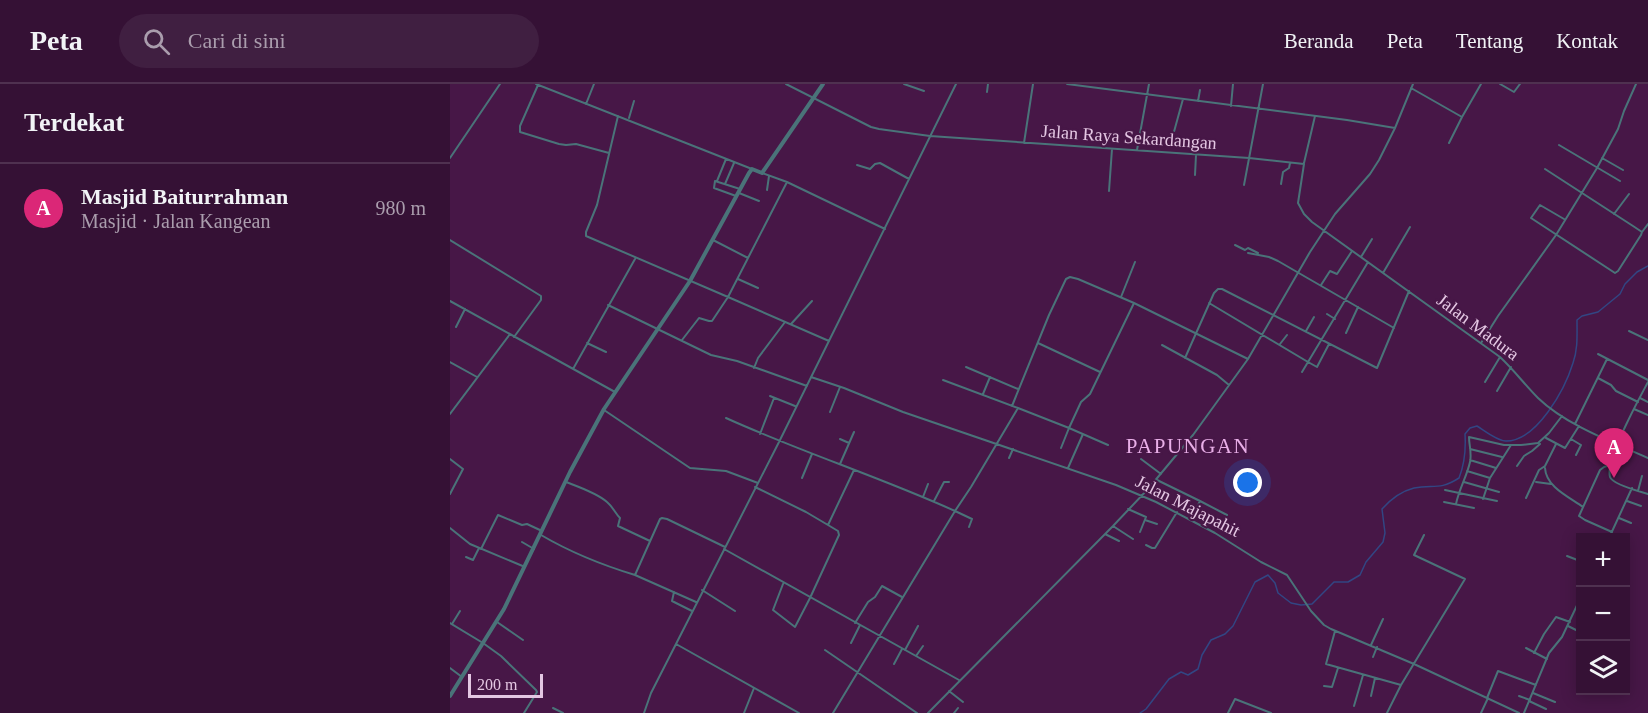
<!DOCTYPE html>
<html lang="id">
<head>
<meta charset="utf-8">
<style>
	:root { --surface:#351135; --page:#401f41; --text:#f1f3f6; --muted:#aa9dad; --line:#4f3150; --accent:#db2777 }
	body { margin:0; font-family:"Times New Roman",serif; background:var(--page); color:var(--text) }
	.controls { position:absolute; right:18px; bottom:18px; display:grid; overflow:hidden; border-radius:0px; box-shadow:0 3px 15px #0003 }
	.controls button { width:54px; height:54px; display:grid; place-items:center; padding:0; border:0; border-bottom:2px solid var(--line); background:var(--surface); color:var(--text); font:30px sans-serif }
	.scale { position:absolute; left:18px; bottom:15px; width:75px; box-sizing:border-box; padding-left:6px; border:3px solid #e4c7e3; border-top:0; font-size:16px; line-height:21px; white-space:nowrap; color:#e4c7e3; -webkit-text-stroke:4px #471747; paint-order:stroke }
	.you { position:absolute; left:798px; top:399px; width:21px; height:21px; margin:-15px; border:4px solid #fff; border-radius:50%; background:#1a73e8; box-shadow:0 0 0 9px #1a73e833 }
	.badge { display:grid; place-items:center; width:39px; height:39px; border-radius:50%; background:var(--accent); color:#fff; font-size:20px; font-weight:700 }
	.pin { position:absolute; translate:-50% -50px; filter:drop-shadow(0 2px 3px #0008) }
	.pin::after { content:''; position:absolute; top:32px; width:21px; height:18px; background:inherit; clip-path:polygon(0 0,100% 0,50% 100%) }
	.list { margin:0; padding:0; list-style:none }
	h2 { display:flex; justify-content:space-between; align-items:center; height:78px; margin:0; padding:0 24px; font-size:26px }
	h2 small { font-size:20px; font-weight:400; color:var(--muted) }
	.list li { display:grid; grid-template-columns:39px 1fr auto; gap:18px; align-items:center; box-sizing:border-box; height:90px; padding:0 24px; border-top:2px solid var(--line) }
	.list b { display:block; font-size:22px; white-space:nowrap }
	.list p { margin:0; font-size:20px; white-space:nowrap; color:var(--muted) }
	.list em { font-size:20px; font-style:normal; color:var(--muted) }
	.icon { flex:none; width:33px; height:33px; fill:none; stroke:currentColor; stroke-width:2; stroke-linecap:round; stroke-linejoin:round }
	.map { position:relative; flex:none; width:1198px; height:629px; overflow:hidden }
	header { display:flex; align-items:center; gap:36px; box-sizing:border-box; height:84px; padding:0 30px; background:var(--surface); border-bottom:2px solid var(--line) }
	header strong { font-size:28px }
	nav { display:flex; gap:33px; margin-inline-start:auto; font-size:21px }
	.search { width:420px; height:54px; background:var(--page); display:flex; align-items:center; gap:15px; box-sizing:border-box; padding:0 21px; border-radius:33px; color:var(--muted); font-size:22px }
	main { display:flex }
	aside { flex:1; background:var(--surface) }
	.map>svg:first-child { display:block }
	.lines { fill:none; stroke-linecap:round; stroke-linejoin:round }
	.stream { stroke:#324683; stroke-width:1.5 }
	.minor { stroke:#4a7379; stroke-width:2 }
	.tertiary { stroke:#4a7379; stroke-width:4 }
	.labels { text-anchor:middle; stroke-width:4.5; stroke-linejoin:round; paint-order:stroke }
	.street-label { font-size:18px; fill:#e4c7e3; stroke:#471747 }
	.quarter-label { font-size:21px; letter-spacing:1.5px; fill:#e9afe8; stroke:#471747 }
</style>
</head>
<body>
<header>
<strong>Peta</strong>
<div class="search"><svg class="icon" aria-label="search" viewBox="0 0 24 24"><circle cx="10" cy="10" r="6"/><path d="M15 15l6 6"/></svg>Cari di sini</div>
<nav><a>Beranda</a><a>Peta</a><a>Tentang</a><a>Kontak</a></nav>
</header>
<main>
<aside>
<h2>Terdekat<small></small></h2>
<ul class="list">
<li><span class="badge">A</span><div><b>Masjid Baiturrahman</b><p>Masjid · Jalan Kangean</p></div><em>980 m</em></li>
</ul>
</aside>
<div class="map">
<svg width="1198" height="629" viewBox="0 0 1198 629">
	<rect width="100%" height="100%" fill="#471747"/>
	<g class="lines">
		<path class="stream" d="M 690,629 L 696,625 L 719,595 L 731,588 L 738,591 L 748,585 L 752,571 L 761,556 L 775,550 L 783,542 L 805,498 L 818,491 L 825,499 L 828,509 L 841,519 L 851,521 L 862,520 L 884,498 L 898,498 L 910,491 L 916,478 L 933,458 L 935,449 L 932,425 C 940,416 952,407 964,404 C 983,400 989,407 1009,394 C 1015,379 1016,366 1015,350 L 1020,344 L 1027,342 C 1035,347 1047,357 1056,357 C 1087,357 1115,305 1123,279 C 1128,265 1127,251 1127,236 L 1132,232 L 1148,228 L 1170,210 L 1175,200 L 1187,188 L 1198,182"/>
		<path class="minor" d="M 86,0 L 302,85
			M 336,0 L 421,43 L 429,45 L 480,52 L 799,74 L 854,80 L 848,119 L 854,130 L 862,138 L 1050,273 C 1064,286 1075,301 1088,314 C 1116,341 1162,358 1198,374
			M 454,0 L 474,7
			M 617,0 L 897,36 L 945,44
			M 1050,0 L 1064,8 L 1070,0
			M 88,1 L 70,42 L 70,48 L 109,60 L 116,61 L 126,60 L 159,69
			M 961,4 L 1012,33 L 1031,0
			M 537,8 L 538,0
			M 748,17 L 750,6
			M 136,20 L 144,0
			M 781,22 L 783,0
			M 168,32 L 147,121 L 136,148 L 136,152 L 278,213 L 337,98 L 312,89
			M 179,34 L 184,17
			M 722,55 L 733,15
			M 574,59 L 583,0
			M 999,59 L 1012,33
			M 1109,61 L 1170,97
			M 687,66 L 699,0
			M 0,74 L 50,0
			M 1152,74 L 1173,86
			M 854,79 L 865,32
			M 407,81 L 420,85 L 425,80 L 430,79 L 459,95
			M 1095,85 L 1183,142 L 1192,148 L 1191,151 L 1168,187 L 1165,189 L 1081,134 L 1090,121 L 1114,135
			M 745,91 L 746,71
			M 267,97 L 276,75
			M 337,98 L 435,145
			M 275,100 L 284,79
			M 831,100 L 833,88 L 839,84 L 840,79
			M 794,101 L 813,0
			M 317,106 L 319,92
			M 659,107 L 662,65
			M 289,109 L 309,117
			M 286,112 L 264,104 L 265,97 L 290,105
			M 1164,130 L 1179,110
			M 1192,148 L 1198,140
			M 0,156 L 91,212 L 91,216 L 64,253
			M 263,156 L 298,174
			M 785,161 L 795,166 L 798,164 L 808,169
			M 798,169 L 819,173 L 828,177 L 944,244
			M 911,173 L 922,155
			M 933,189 L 960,143
			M 288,195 L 308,204
			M 871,201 L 880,187 L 887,190 L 902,167
			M 671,213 L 685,178
			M 0,217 L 165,308
			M 759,219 L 858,278 L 918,178
			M 158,221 L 261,271 L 287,277 L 357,302
			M 877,230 L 885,235
			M 341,240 L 362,217
			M 6,243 L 15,225
			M 856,247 L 864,233
			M 1179,247 L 1198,256
			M 896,249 L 908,223
			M 232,256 L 249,234 L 259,237 L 262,237 L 278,213 L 379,257
			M 137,259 L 156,268
			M 588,259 L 650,288
			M 1031,259 L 1048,232 L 1106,151 L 1147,84 L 1168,45 L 1174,27 L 1186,0
			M 830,260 L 837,251
			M 712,261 L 767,291 L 779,301
			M 1148,270 L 1198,296
			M 735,274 L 764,209 L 768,205 L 772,205 L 927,284 L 959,207
			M 0,278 L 27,293
			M 516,283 L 568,305
			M 304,284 L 308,274 L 335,238
			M 123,285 L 185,175
			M 852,288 L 858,278 L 867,283 L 879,260
			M 361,293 L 394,304 L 453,328 L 666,401 L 706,418 L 765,449 L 811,478 L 837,491 L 861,527 L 874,541 L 881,545 L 964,580 L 1069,629
			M 1148,294 L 1161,301 L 1166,307 L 1188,318
			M 493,296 L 568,324
			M 1035,298 L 1050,273
			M 1198,298 C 1189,315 1155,376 1160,393 C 1162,400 1191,408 1198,410
			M 1047,307 L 1061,283
			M 533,310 L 540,293
			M 320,312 L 345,322
			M 1190,314 L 1198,318
			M 562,322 L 599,231 L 616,195 L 620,193 L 628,195 L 684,219
			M 1184,325 L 1198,331
			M 154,326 L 240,384 L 276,387 L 308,399
			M 380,328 L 390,303
			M 0,330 L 60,250
			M 276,334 C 351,368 430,393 505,427 L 521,403 L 568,324 L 619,344 L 631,318 L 640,310 L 684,219 L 798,275
			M 1125,340 L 1157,275
			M 310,350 L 324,314
			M 1096,354 L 1115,364 L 1129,342
			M 390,355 L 399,359
			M 1121,355 L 1131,361 L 1126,371
			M 611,364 L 619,344 L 658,361
			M 1020,365 L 1052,373
			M 559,374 L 563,365
			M 0,375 L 13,385 L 0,410
			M 691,375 L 711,390
			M 1020,376 L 1046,384
			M 390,380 L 404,348
			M 1160,381 L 1154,383 L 1150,386 L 1129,432 L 1135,436 L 1162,448
			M 1067,382 L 1074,372 L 1082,367 L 1090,360
			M 618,384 L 633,350
			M 1095,384 C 1096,403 1119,413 1133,423
			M 1017,387 L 1040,394
			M 352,394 L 362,370
			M 707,396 L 750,417 L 741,436
			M 116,398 C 129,403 147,409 157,418 C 163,423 165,429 170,434 L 168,442 L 200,457
			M 1014,398 L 1049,408
			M 1086,398 L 1101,400
			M 305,403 L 356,428 L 378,441 L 404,386
			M 995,406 L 1047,417
			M 1188,407 L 1192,392
			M 473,413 L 478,400
			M 1076,414 L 1089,386 L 1095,382 L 1106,360
			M 1033,415 L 1040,394 L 1061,361
			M 484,417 L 494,398 L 499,398
			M 750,417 L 777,431
			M 1177,417 L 1191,422
			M 994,418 L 1024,424
			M 1006,420 C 1009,405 1017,392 1020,378 C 1022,369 1019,361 1019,353 L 1054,361 L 1071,361 L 1088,359 L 1099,349 L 1112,332
			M 678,425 L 696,433 L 690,448
			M 1169,434 L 1181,439
			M 695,436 L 707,440
			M 663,442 L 683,455
			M 0,444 L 20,460 L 75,483
			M 655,450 L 669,457
			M 91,451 C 120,468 152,481 185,491
			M 1159,454 L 1182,404
			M 72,458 L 84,465
			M 696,461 L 702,464 L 705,464 L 727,428
			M 31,465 L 48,431 L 72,441 L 77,440 L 92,447
			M 274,465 L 509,596
			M 1117,472 L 1130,477
			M 16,473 L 23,476 L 29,464
			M 333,500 L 323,526 L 345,543 L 360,514 L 389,451 L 388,447 L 378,441
			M 252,506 L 285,527
			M 224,508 L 222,517 L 242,527
			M 246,518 L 185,491 L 210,435 L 212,434 L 217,435 L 275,463
			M 47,538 L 73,556
			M 0,539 L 33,559 L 51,572 L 86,606 L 87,608 L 74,629
			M 405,539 L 418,518 L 425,513 L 432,502 L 452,513
			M 2,540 L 10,527
			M 1118,542 L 1130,548
			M 885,547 L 876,580 L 951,601
			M 401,559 L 410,541
			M 226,560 L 349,629
			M 921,561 L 933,535
			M 1076,564 L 1097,575
			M 375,566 L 467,629
			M 455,566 L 468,542
			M 1084,569 L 1094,550 L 1106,533 L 1120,538
			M 466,572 L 473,562
			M 923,573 L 927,563
			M 444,580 L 452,565
			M 0,584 L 12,593
			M 874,602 L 882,603 L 888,584
			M 499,607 L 513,618
			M 1083,609 L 1105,618
			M 921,612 L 925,594
			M 1069,612 L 1080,616
			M 1037,614 L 1048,587 L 1086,601
			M 1079,617 L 1096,625
			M 904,622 L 913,591
			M 103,624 L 113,629
			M 194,629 L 201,609 L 329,358 L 506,0
			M 294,629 L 304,604
			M 383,629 L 505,427 L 522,435 L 519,443
			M 478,629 L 663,442 L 698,405 L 743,351 L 798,275 L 860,168 L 885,130 L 920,90 L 929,76 L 945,44 L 963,0
			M 504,629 L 508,624
			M 778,629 L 785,615 L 821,629
			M 937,629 L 951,601 L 1015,495 L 964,471 L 974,451
			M 1031,629 L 1038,614
			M 1074,629 L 1099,569 L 1112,553 L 1130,515"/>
		<path class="tertiary" d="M 0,612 L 54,525 L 120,388 L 154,325 L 240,197 L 299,89 L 302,85 L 312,89 L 373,0"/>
	</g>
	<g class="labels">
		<g class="street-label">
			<text transform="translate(679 53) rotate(4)" y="6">Jalan Raya Sekardangan</text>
			<text transform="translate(1028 243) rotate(37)" y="6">Jalan Madura</text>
			<text transform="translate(738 422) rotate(27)" y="6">Jalan Majapahit</text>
		</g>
		<g class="quarter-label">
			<text x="738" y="369">PAPUNGAN</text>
		</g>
	</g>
</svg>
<div class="controls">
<button>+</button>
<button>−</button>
<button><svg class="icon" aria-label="layers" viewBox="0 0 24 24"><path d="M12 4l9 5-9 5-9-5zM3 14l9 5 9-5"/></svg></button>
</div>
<div class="scale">200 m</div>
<div class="you"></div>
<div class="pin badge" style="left:1164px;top:394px">A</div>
</div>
</main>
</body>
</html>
